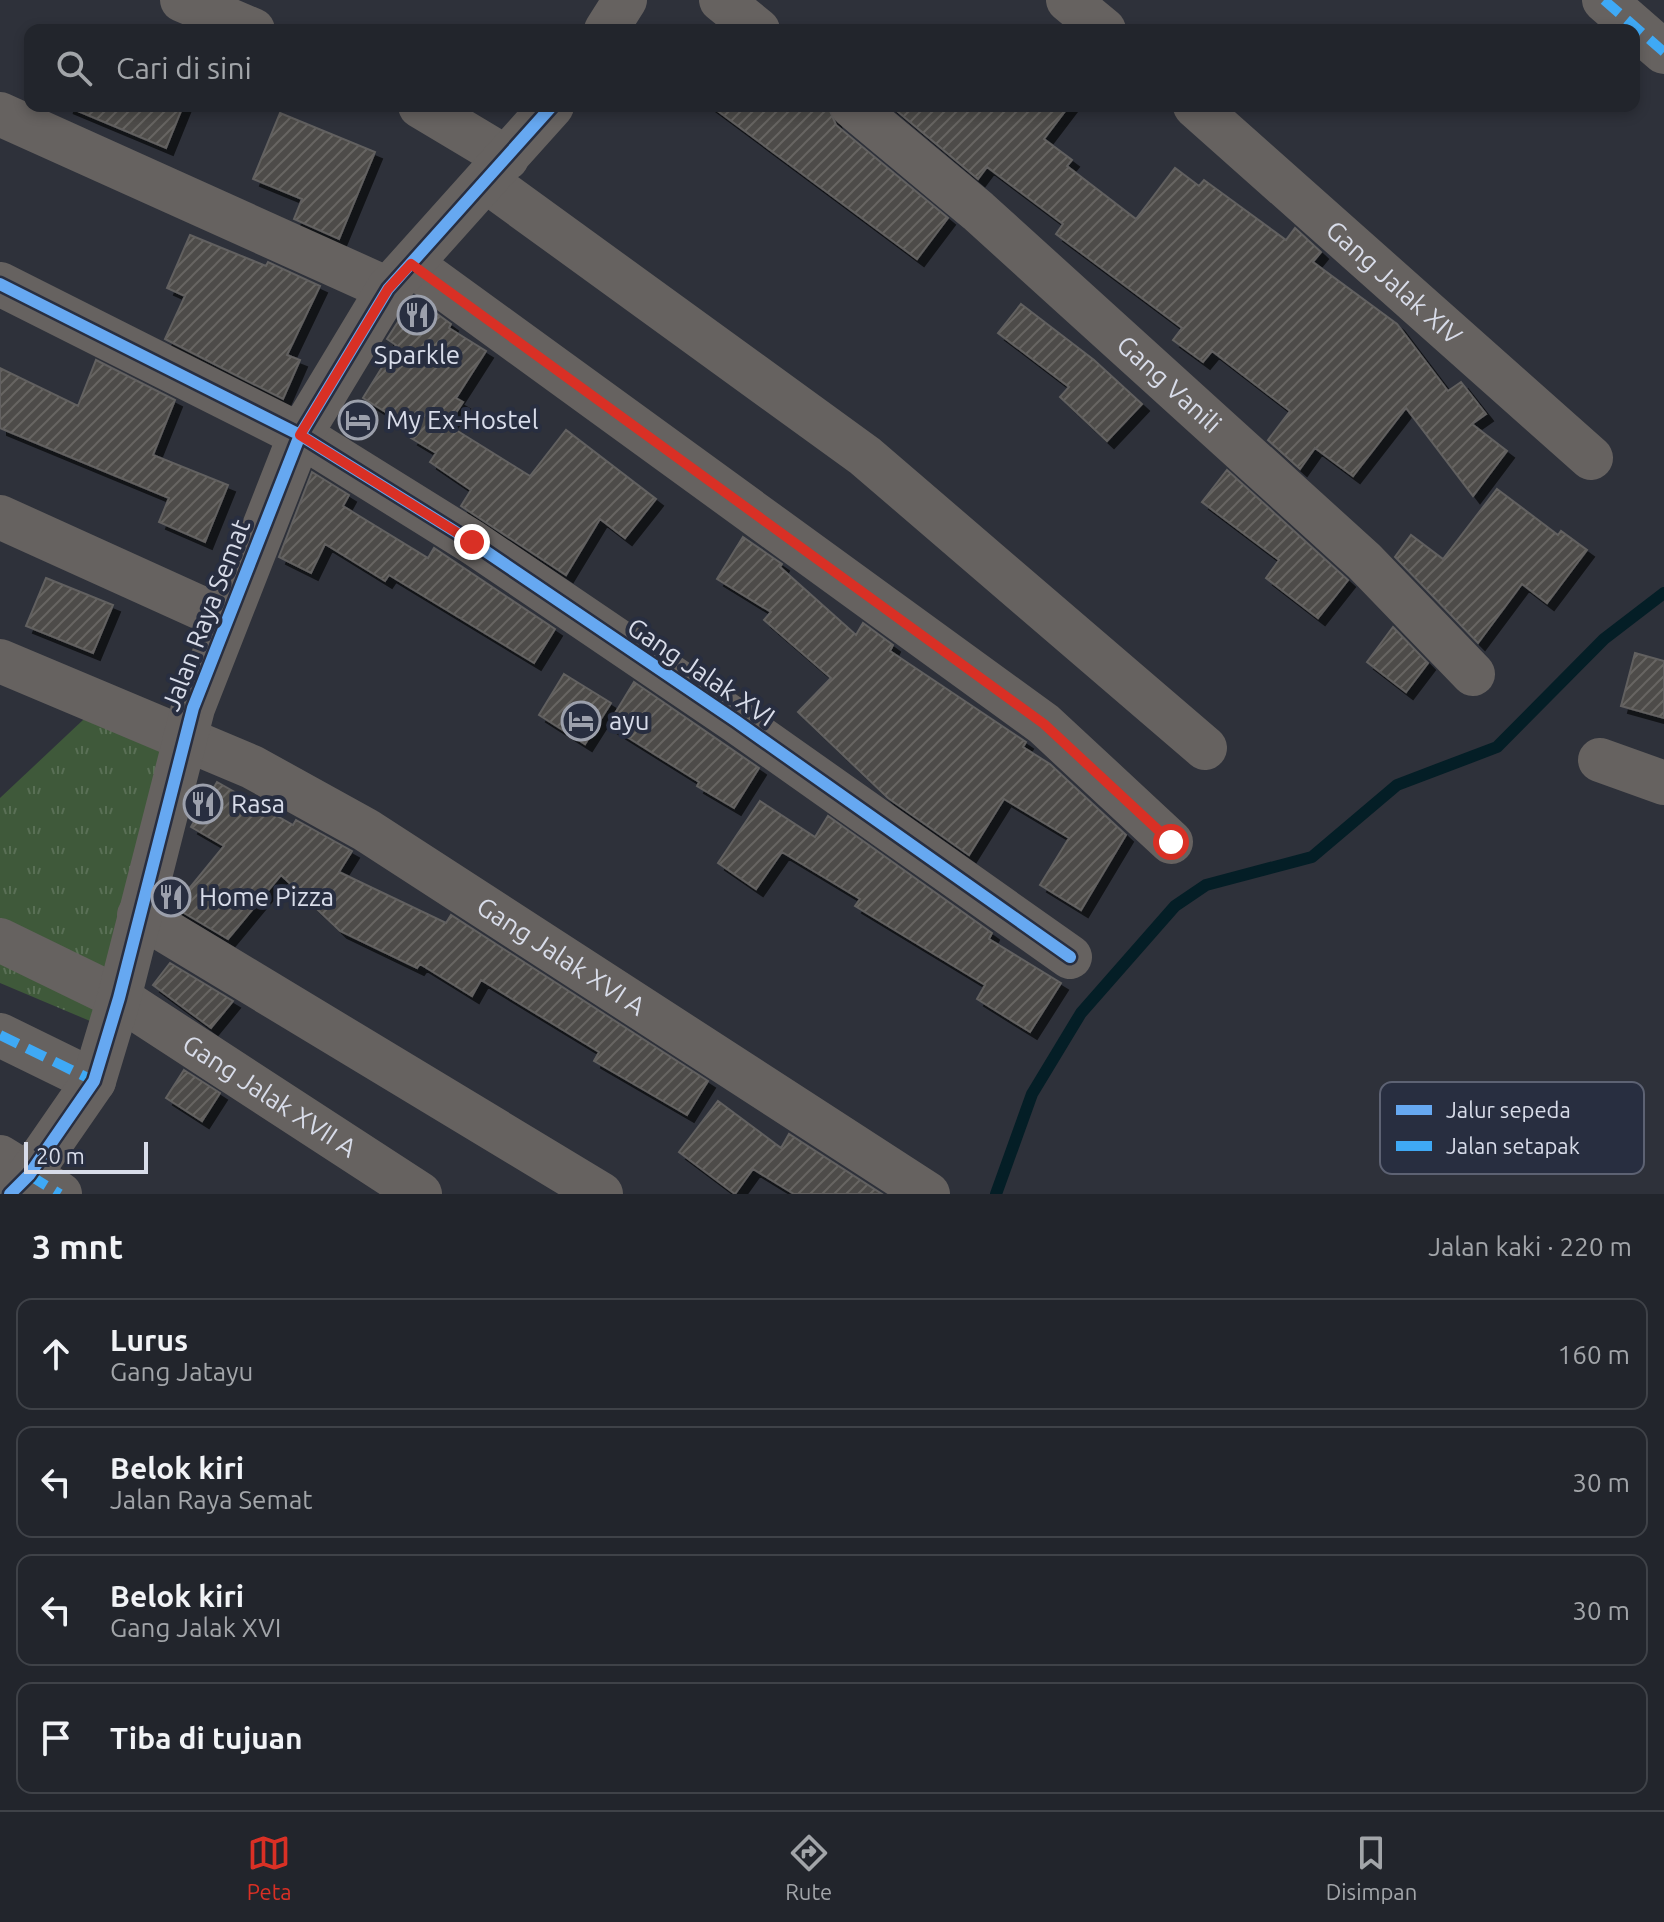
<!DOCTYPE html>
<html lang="id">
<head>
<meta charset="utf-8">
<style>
	:root { --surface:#22252c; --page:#2a2d34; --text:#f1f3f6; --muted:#a2a5a9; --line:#3f4248; --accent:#d93025 }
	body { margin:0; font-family:Ubuntu,sans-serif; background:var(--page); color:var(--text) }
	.scale { position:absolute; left:24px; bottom:20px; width:124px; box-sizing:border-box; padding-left:8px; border:4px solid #d8dce9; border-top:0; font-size:22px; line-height:28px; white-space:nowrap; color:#d8dce9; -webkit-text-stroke:6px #282e40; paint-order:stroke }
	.stop { position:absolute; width:24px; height:24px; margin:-18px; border:6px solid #d93025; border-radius:50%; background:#fff }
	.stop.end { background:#d93025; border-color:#fff; box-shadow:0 2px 8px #0008 }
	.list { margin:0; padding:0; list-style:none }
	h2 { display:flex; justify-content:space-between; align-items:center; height:104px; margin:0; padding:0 32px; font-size:34px }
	h2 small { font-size:26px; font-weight:400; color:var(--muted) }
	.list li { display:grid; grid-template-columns:52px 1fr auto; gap:24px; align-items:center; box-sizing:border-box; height:112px; margin:0 16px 16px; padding:0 16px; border:2px solid var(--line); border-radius:16px }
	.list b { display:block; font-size:30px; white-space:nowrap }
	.list p { margin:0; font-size:26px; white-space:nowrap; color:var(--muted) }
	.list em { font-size:26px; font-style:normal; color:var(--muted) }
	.icon { flex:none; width:44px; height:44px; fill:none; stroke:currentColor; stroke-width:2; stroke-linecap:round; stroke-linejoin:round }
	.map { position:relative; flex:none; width:1664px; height:1194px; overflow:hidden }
	.search { position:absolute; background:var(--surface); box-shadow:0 4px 12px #0003; left:24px; right:24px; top:24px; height:88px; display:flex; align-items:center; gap:20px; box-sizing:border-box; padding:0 28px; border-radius:16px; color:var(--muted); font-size:30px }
	.sheet { height:616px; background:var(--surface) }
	nav { display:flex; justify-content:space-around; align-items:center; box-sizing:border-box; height:112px; border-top:2px solid var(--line); background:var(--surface); font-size:22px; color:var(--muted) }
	nav a { display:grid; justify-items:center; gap:4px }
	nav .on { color:var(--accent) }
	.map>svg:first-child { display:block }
	.grass { fill:url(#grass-tufts) }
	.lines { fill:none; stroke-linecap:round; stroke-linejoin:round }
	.stream { stroke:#041e26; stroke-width:12 }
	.building { fill:url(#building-hatch); stroke:#626160; stroke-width:2; filter:url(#shadow) }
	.minor { stroke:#666260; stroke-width:44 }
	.quiet { stroke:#3fa9f5; stroke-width:10; stroke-dasharray:20 10; stroke-linecap:butt }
	.cycleway-casing { stroke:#282e40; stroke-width:17 }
	.cycleway { stroke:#66a8f1; stroke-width:12 }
	.route { stroke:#d93025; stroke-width:10 }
	.labels { text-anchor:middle; stroke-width:8; stroke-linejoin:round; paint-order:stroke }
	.street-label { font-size:26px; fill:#d8dce9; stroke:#282e40 }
	.poi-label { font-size:26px; fill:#d8dce9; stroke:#282e40; text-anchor:start }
	.key { fill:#282e40; stroke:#5d6273; stroke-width:2 }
	.key-label { font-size:22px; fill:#d8dce9 }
</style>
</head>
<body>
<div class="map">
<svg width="1664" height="1194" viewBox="0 0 1664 1194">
	<defs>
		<pattern id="grass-tufts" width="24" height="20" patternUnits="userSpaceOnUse" patternTransform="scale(2)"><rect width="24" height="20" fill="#3f593a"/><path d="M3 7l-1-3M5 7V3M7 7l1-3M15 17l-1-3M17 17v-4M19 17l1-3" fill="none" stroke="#5a7056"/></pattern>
		<pattern id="building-hatch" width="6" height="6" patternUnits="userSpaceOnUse" patternTransform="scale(2)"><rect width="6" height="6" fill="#4e4c48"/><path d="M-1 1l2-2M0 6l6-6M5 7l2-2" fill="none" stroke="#676562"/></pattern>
		<filter id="shadow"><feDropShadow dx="7" dy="7" stdDeviation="0" flood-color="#0009"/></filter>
	</defs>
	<rect width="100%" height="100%" fill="#2e313a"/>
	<path class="grass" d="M 100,704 L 178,729 L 109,1029 L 0,983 L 0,798 Z"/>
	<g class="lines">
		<path class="stream" d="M 996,1194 L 1032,1094 L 1081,1013 L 1175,906 L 1206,885 L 1312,857 L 1397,785 L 1497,747 L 1604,639 L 1664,593"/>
	</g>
	<path class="building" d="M 66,106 L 183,106 L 166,148 Z
		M 711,106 L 828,106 L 836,125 L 948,218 L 917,259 Z
		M 891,106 L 1069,106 L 1044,139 L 1072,160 L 1067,166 L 1136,219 L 1175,168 L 1199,186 L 1204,180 L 1286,240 L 1295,228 L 1321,252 L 1313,262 L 1397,324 L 1448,391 L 1461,382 L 1486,414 L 1472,424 L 1507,451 L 1473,496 L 1406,408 L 1353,476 L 1315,448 L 1300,469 L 1268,440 L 1290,411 L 1212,351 L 1203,362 L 1173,340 L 1182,328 L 1056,234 L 1063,224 L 987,167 L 978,179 Z
		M 280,113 L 375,152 L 339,239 L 294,219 L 302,199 L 253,179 Z
		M 190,235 L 266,266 L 268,262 L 320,286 L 287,355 L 300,360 L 283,399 L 165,339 L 185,296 L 167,288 Z
		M 414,297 L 451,324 L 449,328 L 486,351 L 456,398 L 463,402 L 448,425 L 530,476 L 566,430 L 656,499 L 625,538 L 600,519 L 566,575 L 461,506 L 471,490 L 430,462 L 436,453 L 411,438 L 416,431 L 363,398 L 396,345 L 387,339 Z
		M 1021,304 L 1094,360 L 1142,404 L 1107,441 L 1060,397 L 1069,387 L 998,333 Z
		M 96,360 L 175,400 L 153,455 L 228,485 L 205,542 L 159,522 L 169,498 L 0,428 L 0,368 L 78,406 Z
		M 1227,470 L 1348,580 L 1318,618 L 1266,578 L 1279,560 L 1202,502 Z
		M 312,472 L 349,495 L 343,506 L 428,558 L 434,548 L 555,629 L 534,663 L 389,575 L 385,581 L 325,544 L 311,573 L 279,557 Z
		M 1497,489 L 1558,535 L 1561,531 L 1587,550 L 1547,603 L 1522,584 L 1478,643 L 1395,557 L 1411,535 L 1443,559 Z
		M 743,537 L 782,564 L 780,567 L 856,635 L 863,623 L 893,645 L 890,651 L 1026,742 L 1023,747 L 1050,764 L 1126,835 L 1081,910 L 1040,885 L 1069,838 L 1004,799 L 969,855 L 888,798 L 798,712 L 831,678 L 764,620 L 771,612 L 717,579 Z
		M 46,578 L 113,605 L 93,653 L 26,626 Z
		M 1393,627 L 1428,663 L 1406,692 L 1367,662 Z
		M 1635,653 L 1664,661 L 1664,718 L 1621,706 Z
		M 564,674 L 611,703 L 585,744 L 539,715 Z
		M 634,682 L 759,768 L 734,808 L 697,786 L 699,782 L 608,725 Z
		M 217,782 L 293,825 L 296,820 L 352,851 L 339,872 L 446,923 L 451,915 L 708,1081 L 687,1115 L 594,1061 L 599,1052 L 481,980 L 472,996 L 420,964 L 417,968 L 340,931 L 281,875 L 228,939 L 174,907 L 224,846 L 191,827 Z
		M 760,801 L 815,837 L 828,816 L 992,933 L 989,939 L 1061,983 L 1030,1032 L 977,999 L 985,985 L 855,906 L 860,899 L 782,852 L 756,889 L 718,863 Z
		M 170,963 L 233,1001 L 211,1028 L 153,985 Z
		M 184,1070 L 220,1093 L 202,1121 L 166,1098 Z
		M 718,1101 L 781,1148 L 789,1134 L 882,1194 L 794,1194 L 753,1169 L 735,1194 L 679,1152 Z"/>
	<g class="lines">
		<g class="minor">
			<path d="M 182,0 L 253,30"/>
			<path d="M 721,0 L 758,30"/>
			<path d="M 1068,0 L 1104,30"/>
			<path d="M 1604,0 L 1664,52"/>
			<path d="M 606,30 L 625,0"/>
			<path d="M 420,106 L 507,158"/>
			<path id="s1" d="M 852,106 L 978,211 L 1364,561 L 1473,674"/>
			<path id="s2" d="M 1195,106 L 1591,458"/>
			<path d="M 0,114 L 388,289"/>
			<path d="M 486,181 L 865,456 L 1205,748"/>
			<path d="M 411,264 L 1044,724 L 1171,842"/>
			<path d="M 0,284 L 300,435 L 472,542 L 736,721 L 1070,957"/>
			<path d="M 0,517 L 225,619"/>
			<path id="s3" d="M 0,661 L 252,767 L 366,830 L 928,1194"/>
			<path d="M 1600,760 L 1664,783"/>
			<path d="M 139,915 L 601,1194"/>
			<path id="s4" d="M 0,940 L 119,998 L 420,1194"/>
			<path d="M 0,1035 L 94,1081"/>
			<path d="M 0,1157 L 60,1194"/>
			<path d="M 10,1194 L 29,1175 L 94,1081 L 119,998 L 193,708 L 300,435 L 388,289 L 552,106"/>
		</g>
		<path class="quiet" d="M 1604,0 L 1664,52
			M 0,1035 L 94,1081
			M 29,1175 L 60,1194"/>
		<g class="cycleway-casing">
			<path id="cycleway" d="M 0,284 L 300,435 L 472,542 L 736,721 L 1070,957
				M 10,1194 L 29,1175 L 94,1081 L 119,998 L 193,708 L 300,435 L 388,289 L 552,106"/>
		</g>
		<use href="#cycleway" class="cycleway"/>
	</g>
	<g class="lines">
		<path class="route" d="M 472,542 L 300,435 L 388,289 L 411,264 L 1044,724 L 1171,842"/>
	</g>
	<defs>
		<g id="restaurant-ring" transform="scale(2)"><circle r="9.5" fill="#282e40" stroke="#9ca0ac" stroke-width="1.5"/><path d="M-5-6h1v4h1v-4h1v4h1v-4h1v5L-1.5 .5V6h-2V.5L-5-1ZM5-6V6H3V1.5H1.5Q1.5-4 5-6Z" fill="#9ca0ac"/></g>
		<g id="hotel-ring" transform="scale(2)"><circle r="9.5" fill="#282e40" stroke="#9ca0ac" stroke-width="1.5"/><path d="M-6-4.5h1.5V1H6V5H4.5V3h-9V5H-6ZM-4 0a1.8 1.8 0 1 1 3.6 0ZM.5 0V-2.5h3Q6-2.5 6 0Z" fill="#9ca0ac"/></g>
	</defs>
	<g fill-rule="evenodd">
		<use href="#restaurant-ring" x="417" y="315"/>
		<use href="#hotel-ring" x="358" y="420"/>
		<use href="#hotel-ring" x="581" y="721"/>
		<use href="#restaurant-ring" x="203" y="804"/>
		<use href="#restaurant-ring" x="171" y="897"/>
	</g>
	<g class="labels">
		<g class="street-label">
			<text dy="9" stroke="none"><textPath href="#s2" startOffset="266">Gang Jalak XIV</textPath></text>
			<text dy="9" stroke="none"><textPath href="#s1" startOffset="422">Gang Vanili</textPath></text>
			<text transform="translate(206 615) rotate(-69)" y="9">Jalan Raya Semat</text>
			<text transform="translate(701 672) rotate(34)" y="9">Gang Jalak XVI</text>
			<text dy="9" stroke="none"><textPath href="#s3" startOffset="636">Gang Jalak XVI A</textPath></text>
			<text dy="9" stroke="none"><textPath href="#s4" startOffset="312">Gang Jalak XVII A</textPath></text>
		</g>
		<g class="poi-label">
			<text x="417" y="364" text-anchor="middle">Sparkle</text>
			<text x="386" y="429">My Ex-Hostel</text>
			<text x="609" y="730">ayu</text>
			<text x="231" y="813">Rasa</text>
			<text x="199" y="906">Home Pizza</text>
		</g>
	</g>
	<rect x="1380" y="1082" width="264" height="92" rx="12" class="key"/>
	<rect x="1396" y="1105" width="36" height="10" fill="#66a8f1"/>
	<rect x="1396" y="1141" width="36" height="10" fill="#3fa9f5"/>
	<g class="key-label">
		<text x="1446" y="1118">Jalur sepeda</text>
		<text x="1446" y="1154">Jalan setapak</text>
	</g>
</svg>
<div class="scale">20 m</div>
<div class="stop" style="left:1171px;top:842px"></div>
<div class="stop end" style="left:472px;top:542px"></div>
<div class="search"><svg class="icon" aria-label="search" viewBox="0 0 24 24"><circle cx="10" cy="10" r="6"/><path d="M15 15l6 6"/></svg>Cari di sini</div>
</div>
<section class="sheet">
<h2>3 mnt<small>Jalan kaki · 220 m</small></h2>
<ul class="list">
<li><svg class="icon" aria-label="ahead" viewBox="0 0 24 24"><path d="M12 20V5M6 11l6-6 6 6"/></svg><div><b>Lurus</b><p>Gang Jatayu</p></div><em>160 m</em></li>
<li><svg class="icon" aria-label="left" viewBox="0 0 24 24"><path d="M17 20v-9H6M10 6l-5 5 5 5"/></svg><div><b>Belok kiri</b><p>Jalan Raya Semat</p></div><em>30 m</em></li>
<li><svg class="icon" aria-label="left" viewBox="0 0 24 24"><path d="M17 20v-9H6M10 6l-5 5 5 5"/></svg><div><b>Belok kiri</b><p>Gang Jalak XVI</p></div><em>30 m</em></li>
<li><svg class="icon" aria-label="arrive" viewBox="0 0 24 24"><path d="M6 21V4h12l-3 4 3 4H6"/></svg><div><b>Tiba di tujuan</b></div></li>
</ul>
</section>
<nav>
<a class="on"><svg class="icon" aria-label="map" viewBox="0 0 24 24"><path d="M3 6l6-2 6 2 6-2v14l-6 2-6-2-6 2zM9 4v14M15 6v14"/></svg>Peta</a>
<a><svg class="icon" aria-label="directions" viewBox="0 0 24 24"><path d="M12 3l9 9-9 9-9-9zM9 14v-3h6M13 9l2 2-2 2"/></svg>Rute</a>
<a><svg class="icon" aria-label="saved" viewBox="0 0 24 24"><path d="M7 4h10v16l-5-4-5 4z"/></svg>Disimpan</a>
</nav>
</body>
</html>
